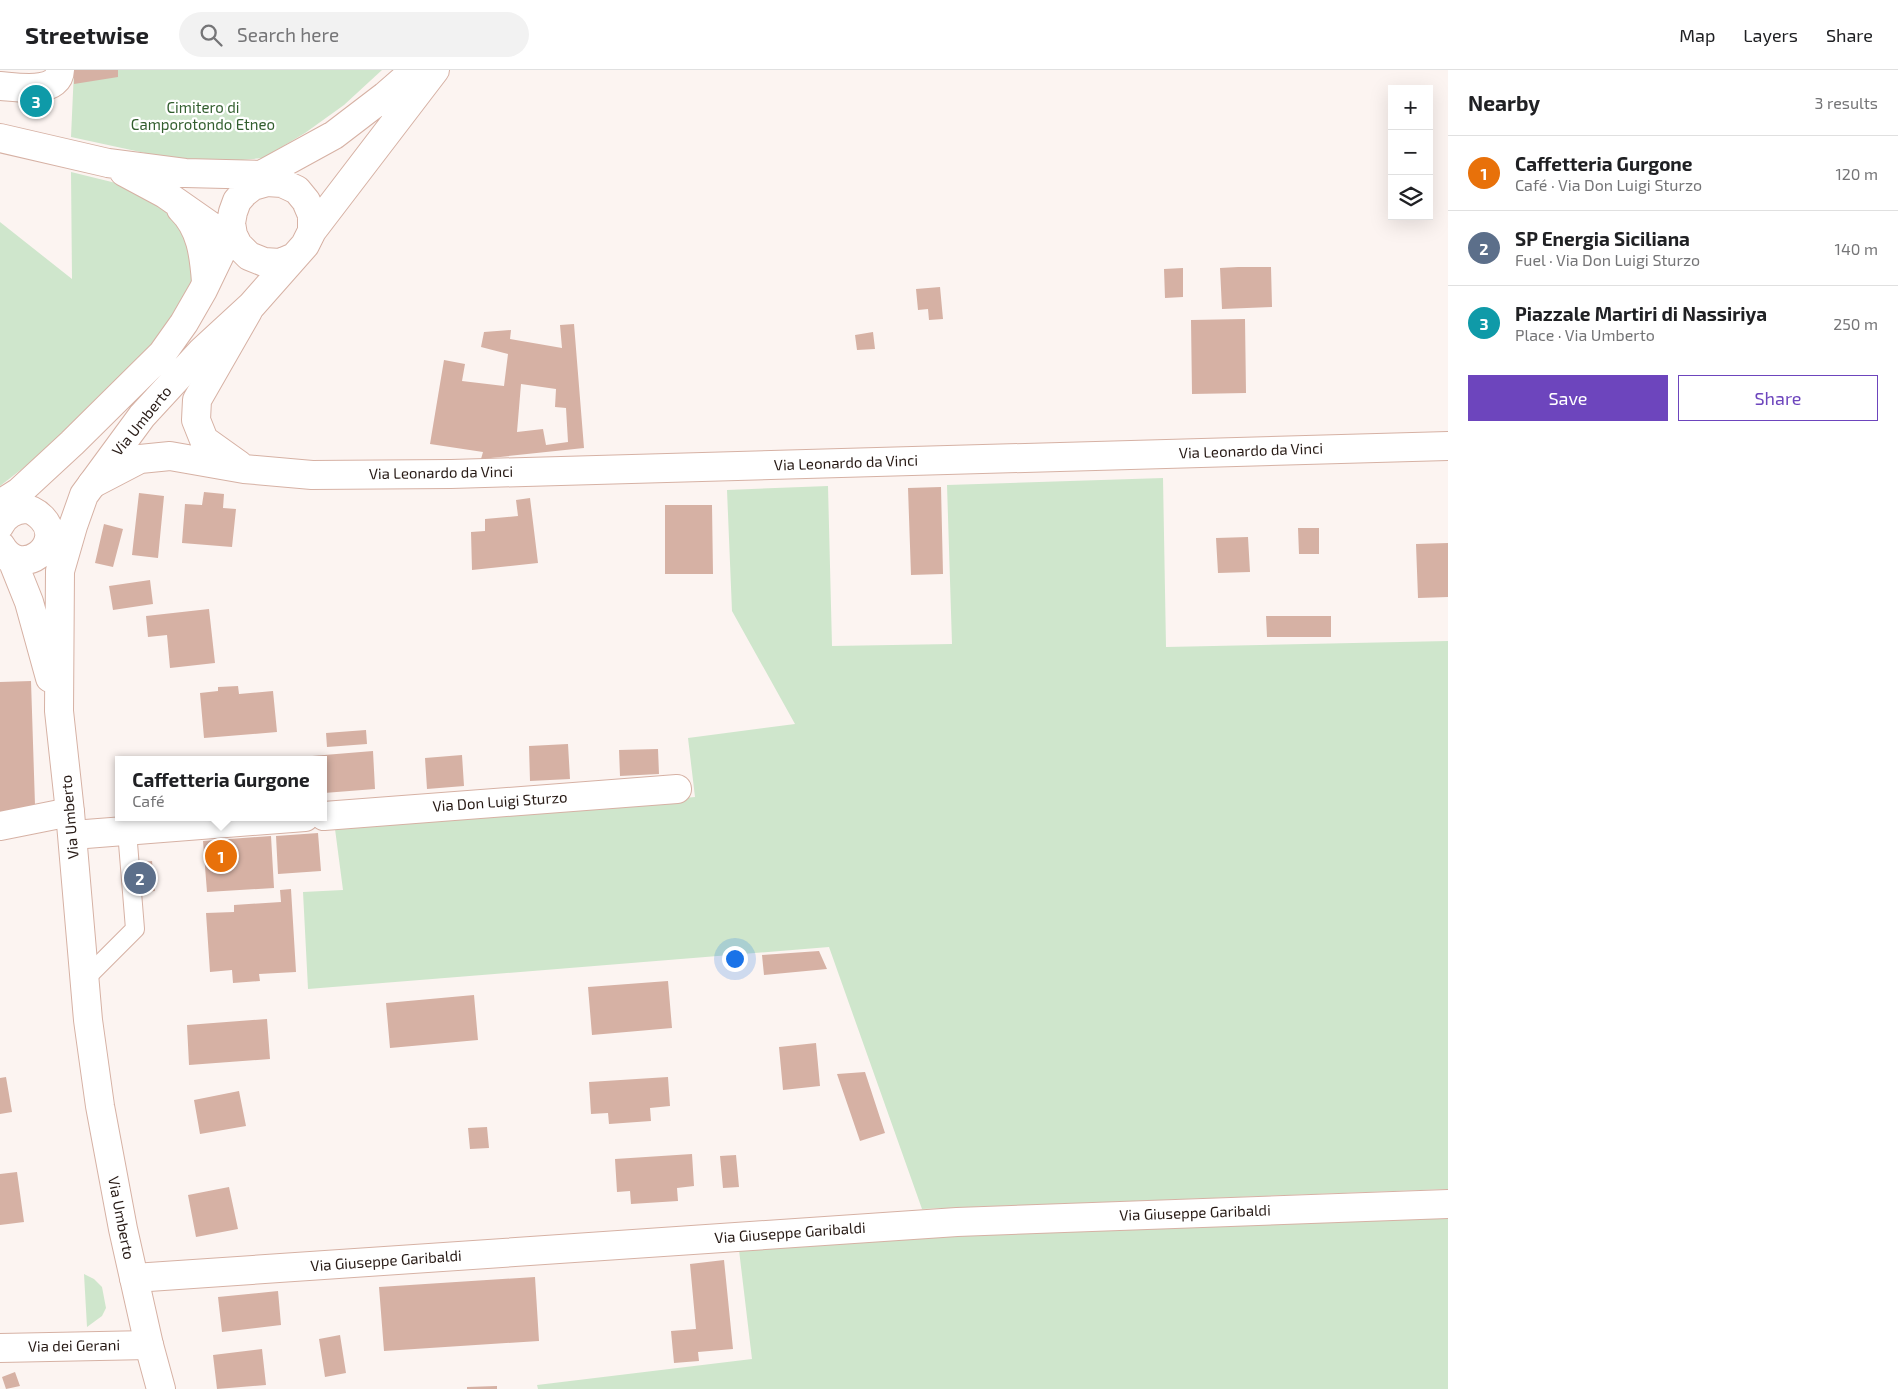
<!DOCTYPE html>
<html lang="en">
<head>
<meta charset="utf-8">
<style>
	:root { --surface:#fff; --page:#f2f2f2; --text:#202124; --muted:#757577; --line:#e0e0e0; --accent:#6d45bd }
	body { margin:0; font-family:"Exo 2",sans-serif; background:var(--page); color:var(--text) }
	.controls { position:absolute; right:15px; top:15px; display:grid; overflow:hidden; border-radius:0px; box-shadow:0 5px 20px #0002 }
	.controls button { width:45px; height:45px; display:grid; place-items:center; padding:0; border:0; border-bottom:1px solid var(--line); background:var(--surface); color:var(--text); font:25px sans-serif }
	.you { position:absolute; left:734px; top:888px; width:18px; height:18px; margin:-12px; border:4px solid #fff; border-radius:50%; background:#1a73e8; box-shadow:0 0 0 8px #1a73e833 }
	.badge { display:grid; place-items:center; width:32px; height:32px; border-radius:50%; background:var(--accent); color:#fff; font-size:16px; font-weight:700 }
	.pin { position:absolute; translate:-50% -50%; border:2px solid #fff; box-shadow:0 1px 5px #0006 }
	.popup { position:absolute; left:115px; top:686px; width:212px; height:65px; box-sizing:border-box; display:grid; place-content:center; border-radius:0px; background:var(--surface); filter:drop-shadow(0 1px 4px #0005); font-size:16px; white-space:nowrap; color:var(--muted) }
	.popup b { font-size:19px; color:var(--text) }
	.popup::after { content:''; position:absolute; left:50%; top:100%; margin-left:-10px; border:10px solid transparent; border-top-color:var(--surface) }
	.list { margin:0; padding:0; list-style:none }
	h2 { display:flex; justify-content:space-between; align-items:center; height:65px; margin:0; padding:0 20px; font-size:21px }
	h2 small { font-size:16px; font-weight:400; color:var(--muted) }
	.list li { display:grid; grid-template-columns:32px 1fr auto; gap:15px; align-items:center; box-sizing:border-box; height:75px; padding:0 20px; border-top:1px solid var(--line) }
	.list b { display:block; font-size:19px; white-space:nowrap }
	.list p { margin:0; font-size:16px; white-space:nowrap; color:var(--muted) }
	.list em { font-size:16px; font-style:normal; color:var(--muted) }
	.actions { display:flex; gap:10px; padding:15px 20px }
	.actions a { flex:1; padding:11px 0; border:1px solid var(--accent); border-radius:0px; text-align:center; font-size:18px; color:var(--accent) }
	.actions .main { background:var(--accent); color:#fff }
	.icon { flex:none; width:28px; height:28px; fill:none; stroke:currentColor; stroke-width:2; stroke-linecap:round; stroke-linejoin:round }
	.map { position:relative; flex:none; width:1448px; height:1319px; overflow:hidden }
	header { display:flex; align-items:center; gap:30px; box-sizing:border-box; height:70px; padding:0 25px; background:var(--surface); border-bottom:1px solid var(--line) }
	header strong { font-size:24px }
	nav { display:flex; gap:28px; margin-inline-start:auto; font-size:18px }
	.search { width:350px; height:45px; background:var(--page); display:flex; align-items:center; gap:12px; box-sizing:border-box; padding:0 18px; border-radius:28px; color:var(--muted); font-size:19px }
	main { display:flex }
	aside { flex:1; background:var(--surface) }
	.map>svg:first-child { display:block }
	.green { fill:#cfe6cc }
	.building { fill:#d6b1a4; fill-rule:evenodd }
	.lines { fill:none; stroke-linecap:round; stroke-linejoin:round }
	.lane-casing { stroke:#d6b1a4; stroke-width:20 }
	.street-casing { stroke:#d6b1a4; stroke-width:30 }
	.secondary-casing { stroke:#d6b1a4; stroke-width:30 }
	.lane { stroke:#fff; stroke-width:18 }
	.street { stroke:#fff; stroke-width:28 }
	.secondary { stroke:#fff; stroke-width:28 }
	.labels { text-anchor:middle; stroke-width:4.5; stroke-linejoin:round; paint-order:stroke }
	.park-label { font-size:15px; fill:#325e2e; stroke:#fff }
	.street-label { font-size:15px; fill:#271a15; stroke:#fff }
</style>
</head>
<body>
<header>
<strong>Streetwise</strong>
<div class="search"><svg class="icon" aria-label="search" viewBox="0 0 24 24"><circle cx="10" cy="10" r="6"/><path d="M15 15l6 6"/></svg>Search here</div>
<nav><a>Map</a><a>Layers</a><a>Share</a></nav>
</header>
<main>
<div class="map">
<svg width="1448" height="1319" viewBox="0 0 1448 1319">
	<rect width="100%" height="100%" fill="#fcf4f1"/>
	<path class="green" d="M 74,0 L 382,0 L 344,35 L 305,63 L 263,88 L 196,94 L 71,67 Z
		M 71,102 L 120,114 L 162,137 L 180,158 L 191,182 L 194,205 L 188,229 L 159,271 L 36,388 L 0,416 L 0,152 L 72,209 Z
		M 1163,408 L 1166,577 L 1448,571 L 1448,1119 L 922,1139 L 829,877 L 308,919 L 303,822 L 343,820 L 335,759 L 695,727 L 688,668 L 795,654 L 732,541 L 727,420 L 828,416 L 832,576 L 952,574 L 947,415 Z
		M 1448,1146 L 1448,1319 L 538,1319 L 537,1315 L 752,1289 L 739,1180 L 925,1165 Z
		M 84,1204 L 94,1209 L 102,1217 L 106,1238 L 102,1246 L 87,1257 Z"/>
	<path class="building" d="M 74,0 L 118,0 L 118,7 L 74,14 Z
		M 1238,197 L 1271,197 L 1272,237 L 1222,239 L 1220,198 Z
		M 1183,198 L 1183,227 L 1165,228 L 1164,199 Z
		M 940,217 L 943,249 L 929,250 L 928,239 L 918,240 L 916,219 Z
		M 1245,249 L 1246,323 L 1192,324 L 1191,250 Z
		M 574,254 L 584,378 L 481,389 L 483,382 L 430,374 L 444,290 L 465,294 L 462,311 L 504,316 L 508,284 L 481,277 L 484,262 L 511,260 L 510,269 L 562,278 L 560,255 ZM 521,314 L 556,319 L 555,337 L 566,338 L 568,372 L 546,375 L 543,359 L 517,362 Z
		M 873,262 L 875,279 L 857,280 L 855,265 Z
		M 941,417 L 943,504 L 911,505 L 908,418 Z
		M 204,422 L 224,424 L 223,438 L 236,439 L 232,477 L 182,473 L 185,434 L 202,435 Z
		M 139,423 L 164,426 L 158,488 L 132,485 Z
		M 530,428 L 538,493 L 472,500 L 471,462 L 485,461 L 485,449 L 518,446 L 516,430 Z
		M 665,435 L 712,435 L 713,504 L 665,504 Z
		M 104,454 L 123,459 L 113,497 L 95,493 Z
		M 1298,458 L 1319,458 L 1319,484 L 1299,484 Z
		M 1248,467 L 1250,502 L 1218,503 L 1216,468 Z
		M 1448,473 L 1448,527 L 1418,528 L 1416,474 Z
		M 150,510 L 153,534 L 113,540 L 109,516 Z
		M 209,539 L 215,593 L 170,598 L 167,565 L 148,567 L 146,546 Z
		M 1266,546 L 1331,546 L 1331,567 L 1267,567 Z
		M 31,611 L 35,735 L 0,744 L 0,612 Z
		M 238,616 L 239,624 L 273,621 L 277,662 L 204,668 L 200,623 L 218,621 L 218,617 Z
		M 366,660 L 367,674 L 327,677 L 326,663 Z
		M 568,674 L 570,709 L 530,711 L 529,676 Z
		M 658,679 L 659,704 L 620,706 L 619,680 Z
		M 373,681 L 375,719 L 324,723 L 324,690 L 312,690 L 312,686 Z
		M 462,685 L 464,716 L 427,719 L 425,688 Z
		M 318,763 L 321,801 L 278,804 L 276,766 Z
		M 271,766 L 274,818 L 207,822 L 203,771 Z
		M 152,791 L 155,821 L 127,824 L 123,794 Z
		M 291,819 L 296,902 L 259,904 L 260,911 L 233,913 L 232,900 L 210,902 L 206,843 L 234,842 L 234,835 L 281,832 L 280,820 Z
		M 819,881 L 827,899 L 764,905 L 762,885 Z
		M 668,911 L 672,958 L 592,965 L 588,917 Z
		M 474,925 L 478,970 L 390,978 L 386,933 Z
		M 267,949 L 270,989 L 189,995 L 187,955 Z
		M 816,973 L 820,1016 L 783,1020 L 779,977 Z
		M 865,1002 L 885,1063 L 860,1071 L 837,1004 Z
		M 6,1007 L 12,1042 L 0,1044 L 0,1008 Z
		M 668,1007 L 670,1036 L 650,1038 L 651,1051 L 609,1054 L 608,1043 L 591,1044 L 589,1012 Z
		M 239,1021 L 246,1056 L 200,1064 L 194,1030 Z
		M 487,1057 L 489,1078 L 470,1079 L 468,1058 Z
		M 692,1084 L 694,1116 L 677,1118 L 678,1131 L 631,1134 L 630,1121 L 617,1122 L 615,1089 Z
		M 736,1085 L 739,1117 L 723,1118 L 720,1086 Z
		M 17,1102 L 24,1152 L 0,1155 L 0,1104 Z
		M 229,1117 L 238,1159 L 196,1167 L 188,1125 Z
		M 724,1190 L 733,1279 L 698,1282 L 699,1291 L 674,1293 L 671,1261 L 696,1259 L 690,1194 Z
		M 535,1207 L 539,1271 L 384,1281 L 379,1217 Z
		M 278,1221 L 281,1255 L 222,1262 L 218,1227 Z
		M 340,1265 L 346,1303 L 325,1307 L 319,1269 Z
		M 262,1279 L 266,1315 L 217,1319 L 213,1285 Z
		M 15,1302 L 20,1316 L 6,1319 L 2,1307 Z
		M 497,1316 L 497,1319 L 467,1319 L 467,1317 Z"/>
	<g class="lines">
		<g class="lane-casing">
			<path id="lane" d="M 84,910 L 135,859 L 127,761"/>
		</g>
		<g class="street-casing">
			<path id="street" d="M 0,16 C 16,17 59,25 60,0
				M 239,395 L 204,370 L 196,350 L 197,330 L 248,241
				M 92,414 L 140,389 L 170,386 L 244,399 L 312,405 L 451,404 L 1448,376
				M 324,746 L 677,719
				M 0,756 L 70,742
				M 73,765 L 305,747
				M 134,1208 L 957,1152 L 1448,1134
				M 0,1278 L 149,1275"/>
		</g>
		<g class="secondary-casing">
			<path id="secondary" d="M 0,68 L 108,93 L 185,103 L 261,105 L 272,109
				M 124,102 L 165,124 L 238,175
				M 253,116 L 261,105 L 334,65 L 385,26 L 415,0
				M 181,139 C 201,158 204,185 206,212
				M 312,161 L 435,0
				M 0,434 L 19,422 L 72,373 L 162,284 L 184,253 L 203,220 L 228,168 L 231,153
				M 0,455 C 5,445 13,440 25,439 C 32,439 37,443 42,448 C 67,474 21,511 1,476
				M 0,485 L 11,487 L 29,532 L 50,608
				M 161,1319 L 149,1275 L 123,1159 L 100,1036 L 88,950 L 70,742 L 59,641 L 60,501 L 73,456 L 84,425 L 142,346 L 202,281 L 252,235 L 305,175 L 312,161 L 312,145 L 306,131 L 297,120 L 282,113 L 267,112 L 253,116 L 244,123 L 237,131 L 233,142 L 231,153 L 233,165 L 238,175 L 249,186 L 264,192 L 280,193 L 294,187"/>
		</g>
		<use href="#lane" class="lane"/>
		<use href="#street" class="street"/>
		<use href="#secondary" class="secondary"/>
	</g>
	<g class="labels">
		<g class="park-label">
			<text x="203" y="43">Cimitero di<tspan x="203" dy="17">Camporotondo Etneo</tspan></text>
		</g>
		<g class="street-label">
			<text transform="translate(142 351) rotate(-51)" y="5">Via Umberto</text>
			<text transform="translate(1251 381) rotate(-2)" y="5">Via Leonardo da Vinci</text>
			<text transform="translate(846 393) rotate(-2)" y="5">Via Leonardo da Vinci</text>
			<text transform="translate(441 403) rotate(-1)" y="5">Via Leonardo da Vinci</text>
			<text transform="translate(500 732) rotate(-4)" y="5">Via Don Luigi Sturzo</text>
			<text transform="translate(70 747) rotate(-95)" y="5">Via Umberto</text>
			<text transform="translate(1195 1143) rotate(-2)" y="5">Via Giuseppe Garibaldi</text>
			<text transform="translate(121 1148) rotate(79)" y="5">Via Umberto</text>
			<text transform="translate(790 1163) rotate(-4)" y="5">Via Giuseppe Garibaldi</text>
			<text transform="translate(386 1191) rotate(-4)" y="5">Via Giuseppe Garibaldi</text>
			<text transform="translate(74 1276) rotate(-1)" y="5">Via dei Gerani</text>
		</g>
	</g>
</svg>
<div class="controls">
<button>+</button>
<button>−</button>
<button><svg class="icon" aria-label="layers" viewBox="0 0 24 24"><path d="M12 4l9 5-9 5-9-5zM3 14l9 5 9-5"/></svg></button>
</div>
<div class="you"></div>
<div class="pin badge" style="left:221px;top:786px;background:#e8710a">1</div>
<div class="popup"><b>Caffetteria Gurgone</b>Café</div>
<div class="pin badge" style="left:140px;top:808px;background:#5c6f8a">2</div>
<div class="pin badge" style="left:36px;top:31px;background:#0f9aa8">3</div>
</div>
<aside>
<h2>Nearby<small>3 results</small></h2>
<ul class="list">
<li><span class="badge" style="background:#e8710a">1</span><div><b>Caffetteria Gurgone</b><p>Café · Via Don Luigi Sturzo</p></div><em>120 m</em></li>
<li><span class="badge" style="background:#5c6f8a">2</span><div><b>SP Energia Siciliana</b><p>Fuel · Via Don Luigi Sturzo</p></div><em>140 m</em></li>
<li><span class="badge" style="background:#0f9aa8">3</span><div><b>Piazzale Martiri di Nassiriya</b><p>Place · Via Umberto</p></div><em>250 m</em></li>
</ul>
<div class="actions"><a class="main">Save</a><a>Share</a></div>
</aside>
</main>
</body>
</html>
